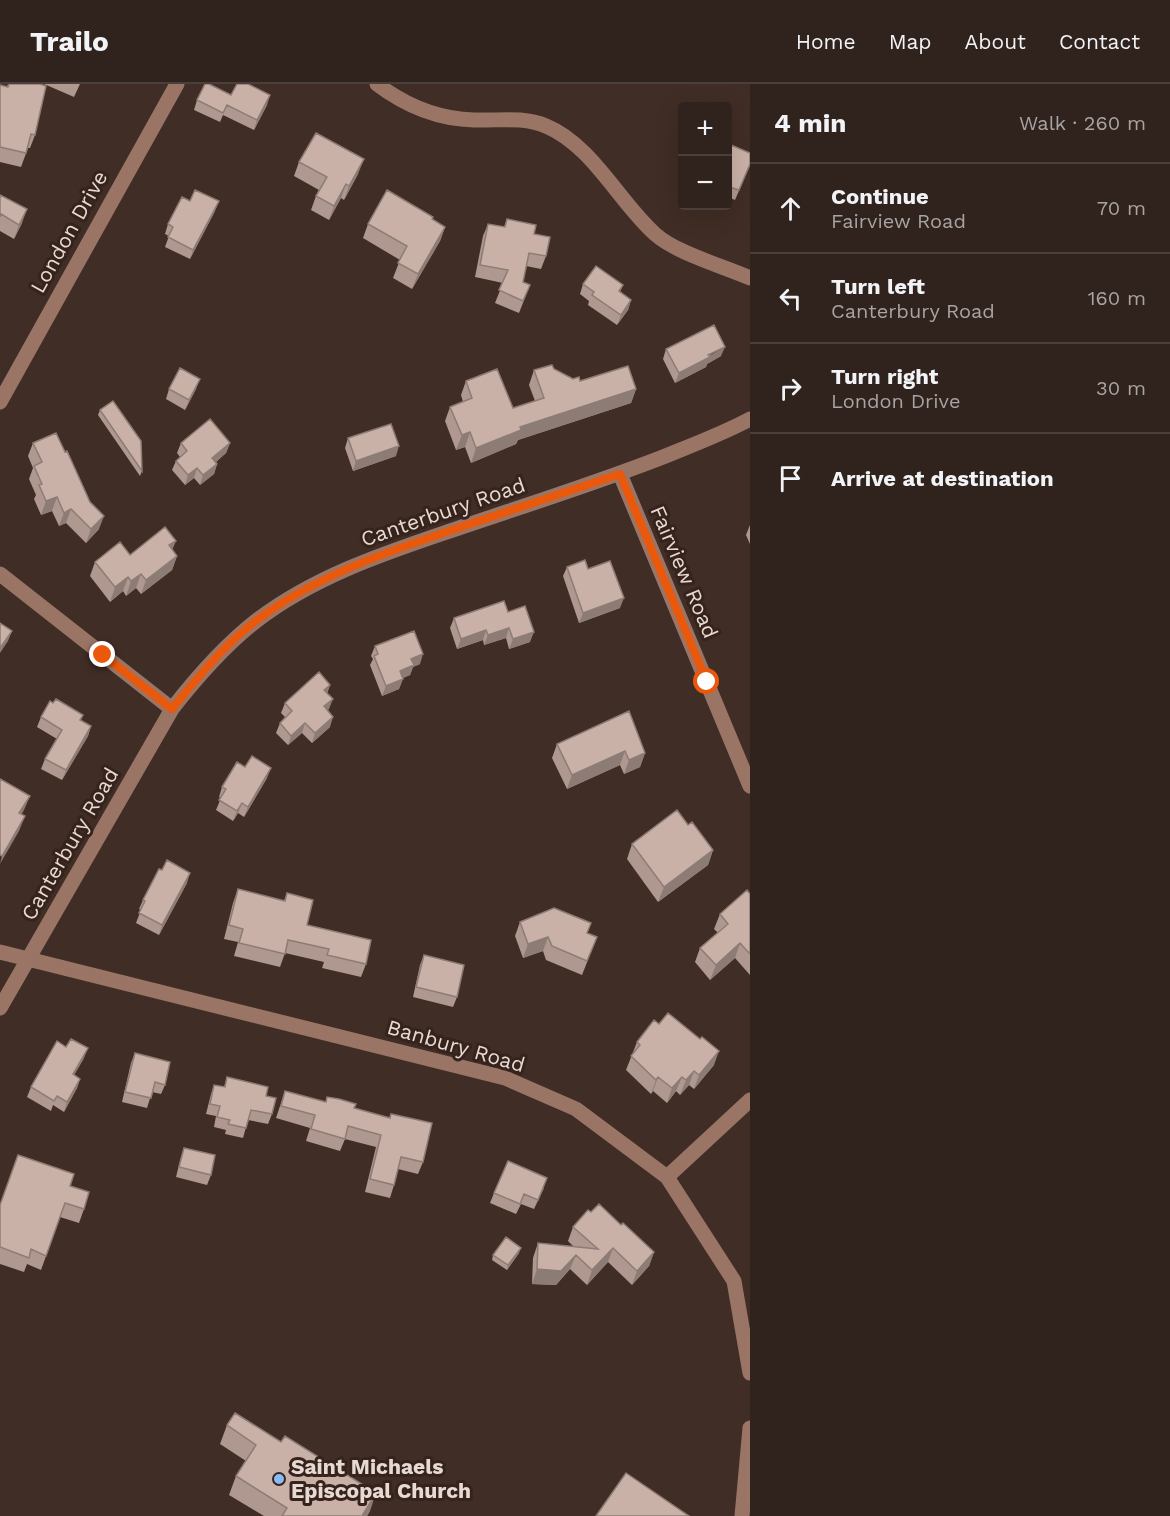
<!DOCTYPE html>
<html lang="en">
<head>
<meta charset="utf-8">
<style>
	:root { --surface:#30221c; --page:#3c2f29; --text:#f1f3f6; --muted:#a8a4a3; --line:#4b3f3b }
	body { margin:0; font-family:"Work Sans",sans-serif; background:var(--page); color:var(--text) }
	.controls { position:absolute; right:18px; top:18px; display:grid; overflow:hidden; border-radius:6px; box-shadow:0 6px 24px #0002 }
	.controls button { width:54px; height:54px; display:grid; place-items:center; padding:0; border:0; border-bottom:2px solid var(--line); background:var(--surface); color:var(--text); font:30px sans-serif }
	.stop { position:absolute; width:18px; height:18px; margin:-14px; border:4px solid #ea580c; border-radius:50%; background:#fff }
	.stop.end { background:#ea580c; border-color:#fff; box-shadow:0 2px 6px #0008 }
	.list { margin:0; padding:0; list-style:none }
	h2 { display:flex; justify-content:space-between; align-items:center; height:78px; margin:0; padding:0 24px; font-size:26px }
	h2 small { font-size:20px; font-weight:400; color:var(--muted) }
	.list li { display:grid; grid-template-columns:39px 1fr auto; gap:18px; align-items:center; box-sizing:border-box; height:90px; padding:0 24px; border-top:2px solid var(--line) }
	.list b { display:block; font-size:22px; white-space:nowrap }
	.list p { margin:0; font-size:20px; white-space:nowrap; color:var(--muted) }
	.list em { font-size:20px; font-style:normal; color:var(--muted) }
	.icon { flex:none; width:33px; height:33px; fill:none; stroke:currentColor; stroke-width:2; stroke-linecap:round; stroke-linejoin:round }
	.map { position:relative; flex:none; width:750px; height:1432px; overflow:hidden }
	header { display:flex; align-items:center; gap:36px; box-sizing:border-box; height:84px; padding:0 30px; background:var(--surface); border-bottom:2px solid var(--line) }
	header strong { font-size:28px }
	nav { display:flex; gap:33px; margin-inline-start:auto; font-size:21px }
	main { display:flex }
	aside { flex:1; background:var(--surface) }
	.map>svg:first-child { display:block }
	.lines { fill:none; stroke-linecap:round; stroke-linejoin:round }
	.minor { stroke:#9a7566; stroke-width:15 }
	.wall { fill:#ae9890 }
	.shaded-wall { fill:#8d7c75 }
	.building { fill:#cab1a7; stroke:#8d7c75; stroke-width:1.5 }
	.route { stroke:#ea580c; stroke-width:8 }
	.poi-dot { fill:#87bbfb; stroke:#36231b; stroke-width:2 }
	.labels { text-anchor:middle; stroke-width:6; stroke-linejoin:round; paint-order:stroke }
	.street-label { font-size:21px; fill:#e7dad4; stroke:#36231b }
	.poi-label { font-size:21px; font-weight:bold; fill:#e7dad4; stroke:#36231b; text-anchor:start }
</style>
</head>
<body>
<header>
<strong>Trailo</strong>
<nav><a>Home</a><a>Map</a><a>About</a><a>Contact</a></nav>
</header>
<main>
<div class="map">
<svg width="750" height="1432" viewBox="0 0 750 1432">
	<rect width="100%" height="100%" fill="#402d25"/>
	<g class="lines">
		<path class="minor" d="M 377,0 C 406,22 437,35 474,36 C 498,37 522,32 546,42 C 592,61 619,118 655,150 C 676,169 723,182 750,194
			M 0,318 L 177,0
			M 620,390 L 750,702
			M 0,490 L 172,625
			M 0,868 L 505,994 L 576,1025 L 667,1093 L 734,1197 L 750,1289
			M 0,924 L 172,625 C 197,593 224,562 256,537 C 312,494 379,471 444,449 C 517,424 591,401 663,373 C 692,361 722,350 750,335
			M 667,1093 L 750,1016
			M 742,1432 L 750,1344"/>
	</g>
	<path class="wall" d="M 8,0 L 40,0 L 35,51 L 30,64 L 28,64 L 21,83 L 0,78 L 0,1 L 7,3 Z
		M 44,0 L 80,0 L 74,13 Z
		M 231,11 L 267,21 L 254,46 L 223,31 L 220,38 L 194,26 L 197,16 Z
		M 728,69 L 750,81 L 735,116 L 728,113 Z
		M 299,78 L 358,90 L 344,116 L 341,114 L 329,136 L 311,126 L 316,112 L 319,106 L 294,92 Z
		M 0,111 L 22,139 L 14,155 L 0,147 Z
		M 215,127 L 190,175 L 165,163 L 169,152 L 165,150 L 168,140 Z
		M 432,135 L 445,143 L 440,157 L 412,205 L 393,194 L 400,176 L 363,154 L 368,140 Z
		M 507,135 L 534,150 L 546,172 L 541,185 L 526,182 L 523,198 L 530,201 L 519,229 L 495,219 L 503,199 L 475,193 L 483,152 L 488,140 L 504,143 Z
		M 583,200 L 623,201 L 620,208 L 631,216 L 628,226 L 617,241 L 588,221 L 589,217 L 580,210 Z
		M 666,265 L 721,272 L 707,280 L 706,283 L 675,299 L 663,275 Z
		M 554,285 L 573,295 L 580,297 L 636,305 L 631,319 L 518,356 L 516,360 L 471,379 L 465,363 L 456,366 L 445,337 L 450,323 L 463,318 L 461,311 L 466,297 L 513,324 L 535,317 L 529,301 L 534,286 Z
		M 169,305 L 196,305 L 185,326 L 166,315 Z
		M 100,326 L 142,387 L 140,392 L 98,331 Z
		M 348,354 L 396,372 L 353,387 L 345,364 Z
		M 33,359 L 99,445 L 86,459 L 66,439 L 59,442 L 52,427 L 41,431 L 34,415 L 36,411 L 29,395 L 33,384 L 28,372 Z
		M 181,359 L 230,359 L 226,369 L 216,378 L 217,380 L 214,390 L 200,401 L 194,394 L 185,401 L 172,386 L 176,377 L 180,373 L 177,369 Z
		M 750,441 L 750,460 L 746,451 Z
		M 172,466 L 177,472 L 172,486 L 141,510 L 136,504 L 126,512 L 123,507 L 110,518 L 90,492 L 95,478 L 130,471 Z
		M 567,483 L 588,485 L 620,524 L 579,539 L 563,492 Z
		M 508,528 L 530,558 L 509,565 L 506,554 L 484,561 L 483,556 L 457,565 L 450,544 L 454,534 Z
		M 375,562 L 420,580 L 413,583 L 410,591 L 403,594 L 399,605 L 382,612 L 370,581 L 373,575 L 371,572 Z
		M 330,601 L 327,609 L 329,625 L 327,626 L 330,643 L 312,659 L 302,649 L 288,661 L 276,649 L 280,639 L 285,633 L 281,629 L 285,619 Z
		M 53,619 L 83,631 L 81,636 L 91,642 L 88,652 L 62,696 L 41,685 L 45,675 L 57,655 L 37,643 L 41,633 Z
		M 557,660 L 645,669 L 640,683 L 624,690 L 620,681 L 567,705 L 552,674 Z
		M 245,683 L 267,694 L 244,733 L 238,729 L 233,737 L 216,726 L 221,714 L 219,713 L 222,703 Z
		M 688,741 L 713,766 L 708,781 L 658,818 L 627,775 L 632,760 Z
		M 187,799 L 159,851 L 136,839 L 141,826 L 139,825 L 143,816 Z
		M 238,805 L 284,817 L 287,809 L 307,841 L 366,880 L 361,893 L 322,884 L 324,878 L 285,869 L 280,883 L 234,872 L 238,858 L 224,855 L 233,819 Z
		M 750,810 L 750,891 L 735,874 L 710,896 L 695,878 L 700,864 L 718,849 L 714,845 L 720,830 Z
		M 520,838 L 591,839 L 587,849 L 597,853 L 582,891 L 546,876 L 543,867 L 523,874 L 515,852 Z
		M 424,871 L 457,913 L 453,923 L 413,913 L 420,881 Z
		M 637,958 L 714,981 L 694,1005 L 689,1001 L 680,1011 L 676,1007 L 667,1019 L 653,1007 L 651,1010 L 626,986 Z
		M 135,969 L 165,1001 L 161,1010 L 152,1008 L 147,1024 L 122,1018 L 131,979 Z
		M 84,974 L 74,991 L 80,995 L 77,1004 L 64,1028 L 53,1021 L 51,1027 L 27,1013 L 31,1003 Z
		M 227,993 L 266,1012 L 272,1030 L 268,1040 L 248,1036 L 243,1054 L 225,1050 L 226,1046 L 214,1043 L 216,1032 L 206,1030 L 211,1010 L 214,1001 L 224,1003 Z
		M 285,1007 L 326,1018 L 354,1024 L 389,1034 L 391,1030 L 423,1078 L 418,1090 L 398,1085 L 394,1101 L 390,1114 L 365,1108 L 376,1063 L 345,1055 L 340,1067 L 306,1057 L 310,1044 L 276,1034 Z
		M 184,1064 L 211,1091 L 207,1101 L 176,1093 L 181,1073 Z
		M 70,1102 L 84,1125 L 79,1139 L 60,1133 L 41,1186 L 27,1180 L 24,1188 L 0,1180 L 0,1121 Z
		M 544,1104 L 534,1125 L 521,1120 L 516,1130 L 490,1119 L 494,1109 Z
		M 591,1128 L 621,1141 L 654,1168 L 649,1182 L 632,1201 L 608,1178 L 587,1201 L 570,1185 L 556,1201 L 532,1200 L 533,1174 L 538,1159 L 574,1163 L 568,1157 L 573,1143 Z
		M 519,1169 L 507,1186 L 492,1176 L 493,1171 Z
		M 227,1341 L 370,1427 L 367,1432 L 264,1432 L 229,1411 L 236,1392 L 246,1377 L 220,1360 Z"/>
	<path class="shaded-wall" d="M 270,11 L 267,21 L 254,46 L 257,36 Z
		M 364,75 L 358,90 L 344,116 L 349,102 Z
		M 346,100 L 341,114 L 329,136 L 334,122 Z
		M 219,117 L 215,127 L 190,175 L 193,166 Z
		M 27,125 L 22,139 L 14,155 L 19,141 Z
		M 445,143 L 440,157 L 412,205 L 418,190 Z
		M 631,216 L 628,226 L 617,241 L 621,231 Z
		M 725,263 L 721,272 L 707,280 L 706,283 L 675,299 L 679,289 Z
		M 200,295 L 196,305 L 185,326 L 189,316 Z
		M 636,305 L 631,319 L 518,356 L 516,360 L 471,379 L 476,364 L 520,343 Z
		M 470,348 L 465,363 L 456,366 L 462,351 Z
		M 230,359 L 226,369 L 209,384 L 212,374 Z
		M 399,362 L 396,372 L 353,387 L 356,377 Z
		M 217,380 L 214,390 L 200,401 L 203,391 Z
		M 197,384 L 194,394 L 185,401 L 188,391 Z
		M 57,413 L 52,427 L 41,431 L 46,417 Z
		M 71,425 L 66,439 L 59,442 L 64,429 Z
		M 104,432 L 99,445 L 86,459 L 91,445 Z
		M 176,457 L 170,471 L 169,461 Z
		M 177,472 L 172,486 L 141,510 L 146,496 Z
		M 141,490 L 136,504 L 126,512 L 131,497 Z
		M 128,493 L 123,507 L 110,518 L 115,503 Z
		M 624,514 L 620,524 L 579,539 L 583,529 Z
		M 509,544 L 506,554 L 484,561 L 488,551 Z
		M 486,546 L 483,556 L 457,565 L 461,555 Z
		M 12,547 L 8,557 L 0,569 L 0,564 Z
		M 534,548 L 530,558 L 509,565 L 513,555 Z
		M 423,570 L 420,580 L 413,583 L 410,591 L 396,597 L 400,587 L 411,575 Z
		M 403,595 L 399,605 L 382,612 L 386,602 Z
		M 330,601 L 327,610 L 324,606 Z
		M 333,615 L 329,625 L 321,632 L 324,622 Z
		M 333,633 L 330,643 L 312,659 L 315,649 Z
		M 305,639 L 302,649 L 288,661 L 291,652 Z
		M 91,642 L 88,652 L 62,696 L 66,686 Z
		M 625,667 L 620,681 L 567,705 L 572,691 Z
		M 645,669 L 640,683 L 624,690 L 629,676 Z
		M 271,684 L 267,694 L 244,733 L 248,723 Z
		M 30,712 L 24,726 L 14,744 L 19,729 Z
		M 242,719 L 238,729 L 233,737 L 237,727 Z
		M 25,732 L 19,747 L 0,780 L 2,772 Z
		M 713,766 L 708,781 L 658,818 L 664,803 Z
		M 190,789 L 187,799 L 159,851 L 162,841 Z
		M 548,853 L 543,867 L 523,874 L 528,860 Z
		M 740,859 L 735,874 L 710,896 L 716,881 Z
		M 88,964 L 84,974 L 69,1000 L 73,990 Z
		M 719,967 L 714,981 L 694,1005 L 699,991 Z
		M 694,987 L 689,1001 L 680,1011 L 686,996 Z
		M 658,993 L 653,1007 L 651,1010 L 656,996 Z
		M 682,993 L 676,1007 L 667,1019 L 672,1004 Z
		M 80,995 L 77,1004 L 64,1028 L 67,1018 Z
		M 521,1164 L 519,1169 L 507,1186 L 508,1181 Z
		M 613,1164 L 608,1178 L 587,1201 L 592,1186 Z
		M 654,1168 L 649,1182 L 632,1201 L 637,1187 Z
		M 576,1171 L 570,1185 L 556,1201 L 532,1200 L 537,1185 Z
		M 376,1409 L 370,1427 L 367,1432 L 362,1432 Z"/>
	<path class="building" d="M 9,0 L 40,0 L 46,2 L 35,51 L 31,50 L 26,69 L 0,63 L 0,1 L 8,3 Z
		M 205,0 L 209,0 L 231,11 L 237,0 L 248,0 L 270,11 L 257,36 L 227,21 L 223,29 L 197,16 Z
		M 316,49 L 364,75 L 349,102 L 346,100 L 334,122 L 316,112 L 327,93 L 299,78 Z
		M 731,61 L 750,69 L 750,80 L 739,106 L 729,103 L 728,107 L 728,69 Z
		M 195,106 L 219,117 L 193,166 L 168,153 L 173,143 L 168,140 L 182,113 L 190,117 Z
		M 387,106 L 433,133 L 432,135 L 445,143 L 418,190 L 398,179 L 407,162 L 368,140 Z
		M 0,111 L 27,125 L 19,141 L 1,130 L 0,133 Z
		M 507,135 L 536,141 L 534,150 L 550,153 L 546,172 L 529,169 L 523,198 L 530,201 L 523,217 L 499,206 L 508,186 L 480,181 L 488,140 L 505,143 Z
		M 596,182 L 623,201 L 619,207 L 631,216 L 621,231 L 592,211 L 594,208 L 583,200 Z
		M 714,241 L 725,263 L 708,271 L 710,273 L 679,289 L 666,265 Z
		M 552,281 L 554,285 L 573,295 L 579,293 L 580,297 L 628,282 L 636,305 L 520,343 L 521,346 L 476,364 L 470,348 L 462,351 L 450,323 L 472,314 L 466,297 L 497,285 L 513,324 L 544,314 L 534,286 Z
		M 180,284 L 200,295 L 189,316 L 169,305 Z
		M 113,317 L 141,357 L 142,387 L 100,326 Z
		M 210,335 L 230,359 L 212,374 L 217,380 L 203,391 L 197,384 L 188,391 L 176,377 L 187,367 L 181,359 Z
		M 391,340 L 399,362 L 356,377 L 348,354 Z
		M 56,349 L 65,368 L 67,367 L 90,418 L 104,432 L 91,445 L 71,425 L 64,429 L 57,413 L 46,417 L 39,401 L 42,400 L 34,382 L 42,378 L 33,359 Z
		M 165,443 L 176,457 L 169,461 L 177,472 L 146,496 L 141,490 L 131,497 L 128,493 L 115,503 L 95,478 L 120,458 L 130,471 Z
		M 585,476 L 588,485 L 610,477 L 624,514 L 583,529 L 567,483 Z
		M 504,517 L 508,528 L 525,522 L 534,548 L 513,555 L 509,544 L 488,551 L 486,546 L 461,555 L 454,534 Z
		M 0,539 L 12,547 L 0,564 Z
		M 414,547 L 423,570 L 411,575 L 414,581 L 400,587 L 403,595 L 386,602 L 374,572 L 378,570 L 375,562 Z
		M 319,588 L 330,601 L 324,606 L 333,615 L 324,622 L 333,633 L 315,649 L 305,639 L 291,652 L 280,639 L 292,627 L 285,619 Z
		M 56,615 L 83,631 L 80,636 L 91,642 L 66,686 L 45,675 L 62,646 L 41,633 L 50,617 L 53,619 Z
		M 629,627 L 645,669 L 629,676 L 625,667 L 572,691 L 557,660 Z
		M 252,672 L 271,684 L 248,723 L 242,719 L 237,727 L 219,716 L 226,705 L 222,703 L 237,678 L 245,683 Z
		M 0,695 L 30,712 L 19,729 L 25,732 L 2,772 L 0,771 Z
		M 677,726 L 688,741 L 692,738 L 713,766 L 664,803 L 632,760 Z
		M 167,776 L 190,789 L 162,841 L 139,829 L 145,817 L 143,816 L 159,785 L 162,786 Z
		M 238,805 L 285,817 L 287,809 L 313,816 L 307,841 L 371,856 L 366,880 L 327,871 L 329,865 L 288,856 L 285,870 L 239,859 L 243,845 L 229,841 Z
		M 747,806 L 750,810 L 750,870 L 740,859 L 716,881 L 700,864 L 728,840 L 720,830 Z
		M 554,824 L 591,839 L 587,849 L 597,853 L 587,877 L 552,862 L 548,853 L 528,860 L 520,838 Z
		M 424,871 L 464,881 L 457,913 L 416,903 Z
		M 668,929 L 700,955 L 702,953 L 719,967 L 699,991 L 694,987 L 686,996 L 682,993 L 672,1004 L 658,993 L 656,996 L 631,972 L 640,961 L 637,958 L 654,936 L 659,940 Z
		M 71,955 L 88,964 L 73,990 L 80,995 L 67,1018 L 57,1012 L 54,1017 L 31,1003 L 57,957 L 66,963 Z
		M 135,969 L 170,978 L 165,1001 L 155,998 L 151,1014 L 125,1008 Z
		M 227,993 L 268,1003 L 266,1012 L 276,1014 L 272,1030 L 251,1026 L 246,1044 L 228,1040 L 230,1036 L 217,1033 L 220,1022 L 210,1020 L 214,1001 L 225,1003 Z
		M 285,1007 L 326,1018 L 327,1013 L 339,1015 L 356,1020 L 354,1024 L 390,1034 L 391,1030 L 432,1039 L 423,1078 L 401,1073 L 394,1101 L 370,1095 L 381,1051 L 348,1042 L 345,1055 L 311,1045 L 315,1031 L 281,1022 Z
		M 184,1064 L 215,1071 L 211,1091 L 179,1083 Z
		M 18,1071 L 74,1090 L 70,1102 L 89,1108 L 84,1125 L 65,1119 L 46,1172 L 31,1165 L 29,1174 L 0,1163 L 0,1121 Z
		M 508,1077 L 547,1094 L 538,1116 L 524,1110 L 520,1120 L 494,1109 Z
		M 599,1120 L 621,1141 L 623,1139 L 654,1168 L 637,1187 L 613,1164 L 592,1186 L 576,1171 L 561,1187 L 537,1185 L 538,1159 L 598,1165 L 573,1143 L 588,1126 L 591,1128 Z
		M 506,1153 L 521,1164 L 508,1181 L 493,1171 Z
		M 235,1329 L 281,1358 L 285,1352 L 376,1409 L 362,1432 L 282,1432 L 287,1424 L 236,1392 L 256,1361 L 227,1341 Z
		M 626,1389 L 689,1432 L 596,1432 Z"/>
	<g class="lines">
		<path class="route" d="M 103,571 L 172,625 C 198,593 224,561 257,536 C 319,490 392,466 464,442 C 516,425 568,407 620,390 L 707,598"/>
	</g>
	<circle class="poi-dot" cx="279" cy="1395" r="6"/>
	<g class="labels">
		<g class="street-label">
			<text transform="translate(69 148) rotate(-61)" y="7">London Drive</text>
			<text transform="translate(443 428) rotate(-19)" y="7">Canterbury Road</text>
			<text transform="translate(684 488) rotate(67)" y="7">Fairview Road</text>
			<text transform="translate(70 760) rotate(-60)" y="7">Canterbury Road</text>
			<text transform="translate(456 962) rotate(16)" y="7">Banbury Road</text>
		</g>
		<g class="poi-label">
			<text x="291" y="1390">Saint Michaels<tspan x="291" dy="24">Episcopal Church</tspan></text>
		</g>
	</g>
</svg>
<div class="controls">
<button>+</button>
<button>−</button>
</div>
<div class="stop" style="left:707px;top:598px"></div>
<div class="stop end" style="left:103px;top:571px"></div>
</div>
<aside>
<h2>4 min<small>Walk · 260 m</small></h2>
<ul class="list">
<li><svg class="icon" aria-label="ahead" viewBox="0 0 24 24"><path d="M12 20V5M6 11l6-6 6 6"/></svg><div><b>Continue</b><p>Fairview Road</p></div><em>70 m</em></li>
<li><svg class="icon" aria-label="left" viewBox="0 0 24 24"><path d="M17 20v-9H6M10 6l-5 5 5 5"/></svg><div><b>Turn left</b><p>Canterbury Road</p></div><em>160 m</em></li>
<li><svg class="icon" aria-label="right" viewBox="0 0 24 24"><path d="M7 20v-9h11M14 6l5 5-5 5"/></svg><div><b>Turn right</b><p>London Drive</p></div><em>30 m</em></li>
<li><svg class="icon" aria-label="arrive" viewBox="0 0 24 24"><path d="M6 21V4h12l-3 4 3 4H6"/></svg><div><b>Arrive at destination</b></div></li>
</ul>
</aside>
</main>
</body>
</html>
